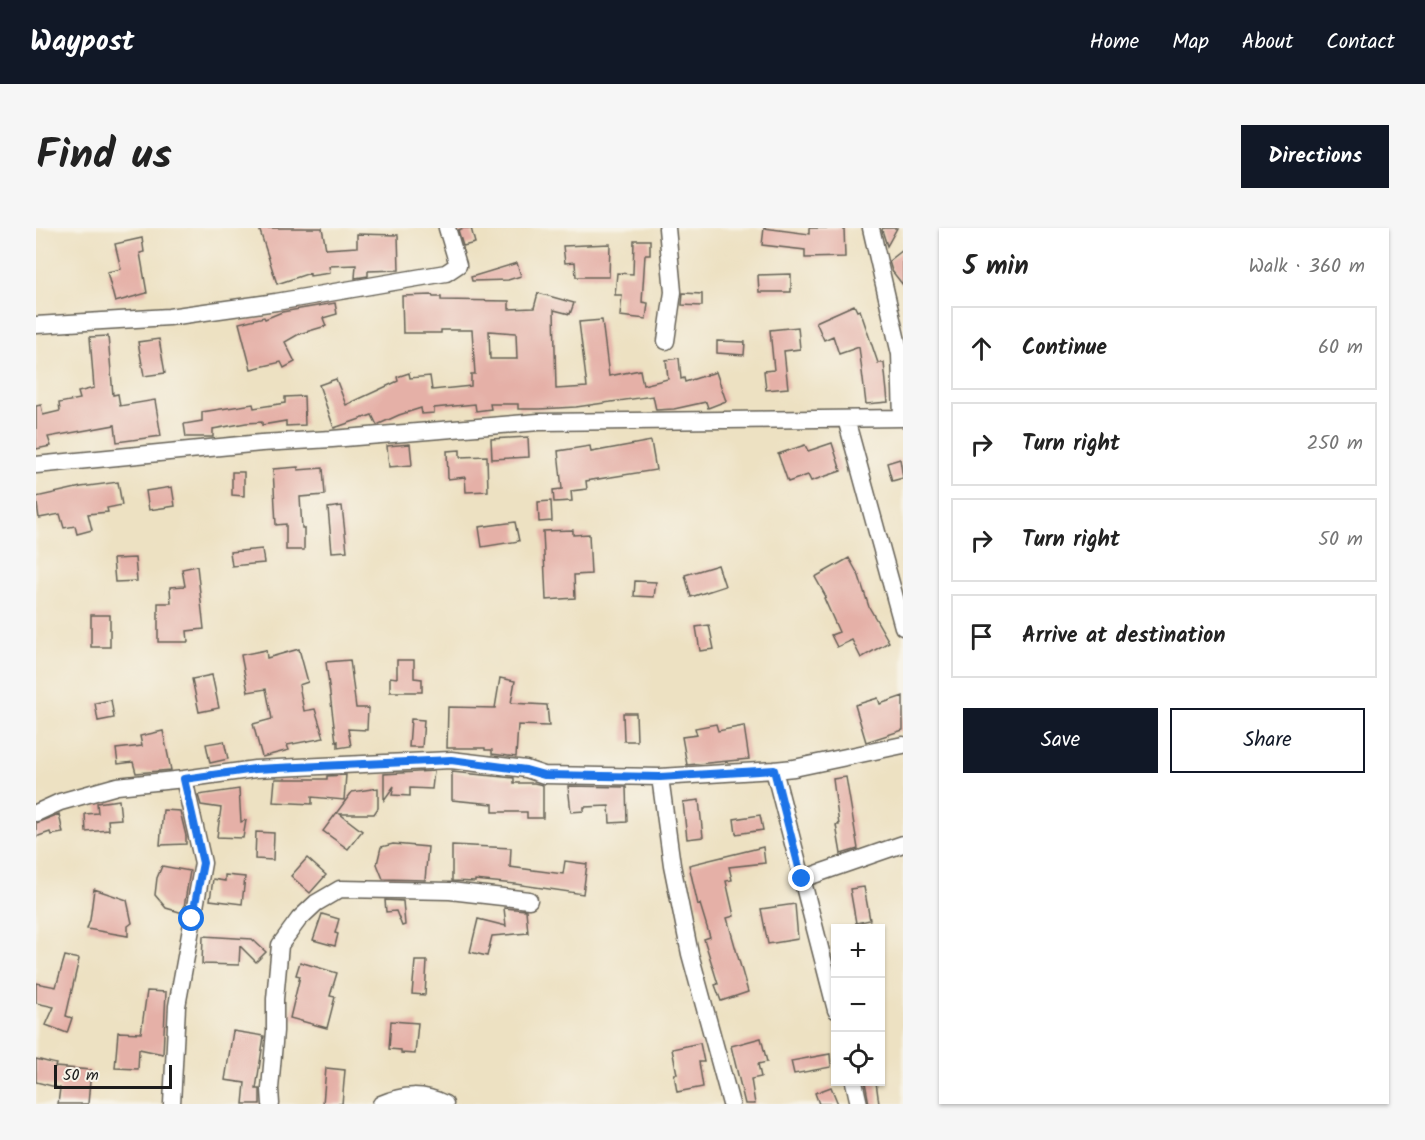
<!DOCTYPE html>
<html lang="en">
<head>
<meta charset="utf-8">
<style>
	:root { --surface:#fff; --page:#f6f6f6; --text:#222; --muted:#767676; --line:#e0e0e0; --accent:#111827 }
	body { margin:0; font-family:Kalam,sans-serif; background:var(--page); color:var(--text) }
	.controls { position:absolute; right:18px; bottom:18px; display:grid; overflow:hidden; border-radius:0px; box-shadow:0 2px 4px #0004 }
	.controls button { width:54px; height:54px; display:grid; place-items:center; padding:0; border:0; border-bottom:2px solid var(--line); background:var(--surface); color:var(--text); font:30px sans-serif }
	.scale { position:absolute; left:18px; bottom:15px; width:118px; box-sizing:border-box; padding-left:6px; border:3px solid #1c1c1c; border-top:0; font-size:16px; line-height:21px; white-space:nowrap; color:#1c1c1c; -webkit-text-stroke:4px #f7f3e8; paint-order:stroke }
	.stop { position:absolute; width:18px; height:18px; margin:-14px; border:4px solid #1a73e8; border-radius:50%; background:#fff }
	.stop.end { background:#1a73e8; border-color:#fff; box-shadow:0 2px 6px #0008 }
	.list { margin:0; padding:0; list-style:none }
	h2 { display:flex; justify-content:space-between; align-items:center; height:78px; margin:0; padding:0 24px; font-size:26px }
	h2 small { font-size:20px; font-weight:400; color:var(--muted) }
	.list li { display:grid; grid-template-columns:39px 1fr auto; gap:18px; align-items:center; box-sizing:border-box; height:84px; margin:0 12px 12px; padding:0 12px; border:2px solid var(--line); border-radius:0px }
	.list b { display:block; font-size:22px; white-space:nowrap }
	.list em { font-size:20px; font-style:normal; color:var(--muted) }
	.actions { display:flex; gap:12px; padding:18px 24px }
	.actions a { flex:1; padding:14px 0; border:2px solid var(--accent); border-radius:0px; text-align:center; font-size:21px; color:var(--accent) }
	.actions .main { background:var(--accent); color:#fff }
	.icon { flex:none; width:33px; height:33px; fill:none; stroke:currentColor; stroke-width:2; stroke-linecap:round; stroke-linejoin:round }
	.map { position:relative; flex:none; width:867px; height:876px; overflow:hidden; border-radius:0px }
	header { display:flex; align-items:center; gap:36px; box-sizing:border-box; height:84px; padding:0 30px; background:var(--accent); color:#fff }
	header strong { font-size:28px }
	nav { display:flex; gap:33px; margin-inline-start:auto; font-size:21px }
	.intro { display:flex; align-items:center; justify-content:space-between; box-sizing:border-box; height:144px; padding:0 36px }
	h1 { margin:0; font-size:42px }
	.button { padding:15px 27px; border-radius:0px; background:var(--accent); color:#fff; font-size:21px; font-weight:700 }
	main { display:flex; gap:36px; padding:0 36px }
	aside { flex:1; background:var(--surface); border-radius:0px; box-shadow:0 2px 4px #0004 }
	.map>svg:first-child { display:block }
	.building { fill:#e5b0a7; fill-rule:evenodd }
	.lines { fill:none; stroke-linecap:round; stroke-linejoin:round }
	.street-casing { stroke:#656156; stroke-width:19 }
	.street { stroke:#fff; stroke-width:16 }
	.route { stroke:#1a73e8; stroke-width:8 }
</style>
</head>
<body>
<header>
<strong>Waypost</strong>
<nav><a>Home</a><a>Map</a><a>About</a><a>Contact</a></nav>
</header>
<div class="intro"><h1>Find us</h1><a class="button">Directions</a></div>
<main>
<div class="map">
<svg width="867" height="876" viewBox="0 0 867 876">
	<rect width="100%" height="100%" fill="#f7f3e8"/>
	<filter id="ink" filterUnits="userSpaceOnUse"><feTurbulence type="fractalNoise" baseFrequency=".0167" numOctaves="2"/><feDisplacementMap in="SourceGraphic" scale="12" xChannelSelector="R" yChannelSelector="G"/><feConvolveMatrix kernelMatrix="1 2 1 2 8 2 1 2 1" color-interpolation-filters="sRGB"/></filter>
	<filter id="wash" filterUnits="userSpaceOnUse"><feTurbulence type="fractalNoise" baseFrequency=".008" numOctaves="4" result="noise"/><feDisplacementMap in="SourceGraphic" scale="24" xChannelSelector="R" yChannelSelector="G"/><feGaussianBlur stdDeviation="1.35" result="paint"/><feColorMatrix in="noise" values="0 0 0 0 0 0 0 0 0 0 0 0 0 0 0 0 0 1.4 0 .05"/><feComposite in="paint" operator="in"/></filter>
	<g filter="url(#wash)">
		<rect width="100%" height="100%" fill="#ede1c2"/>
		<g id="blocks">
			<path class="building" d="M 223,0 L 286,0 L 290,21 L 321,19 L 321,6 L 362,7 L 363,42 L 332,43 L 332,48 L 319,50 L 320,37 L 293,38 L 294,45 L 274,48 L 274,45 L 241,56 Z
				M 428,0 L 435,0 L 439,15 L 427,18 L 422,2 Z
				M 728,0 L 773,6 L 773,0 L 808,0 L 809,29 L 769,30 L 769,22 L 726,17 Z
				M 847,0 L 861,0 L 851,18 L 846,2 Z
				M 106,10 L 108,24 L 104,25 L 111,65 L 79,74 L 71,44 L 85,41 L 79,16 Z
				M 598,12 L 614,12 L 614,27 L 609,27 L 606,74 L 612,75 L 610,91 L 584,88 L 586,67 L 579,67 L 581,45 L 597,46 Z
				M 574,16 L 573,49 L 540,49 L 539,34 L 529,35 L 527,18 Z
				M 867,22 L 867,57 L 856,43 L 853,33 Z
				M 481,35 L 485,48 L 472,52 L 436,53 L 435,49 Z
				M 755,46 L 755,64 L 723,64 L 722,47 Z
				M 502,65 L 538,75 L 534,86 L 518,82 L 520,161 L 551,159 L 543,94 L 566,92 L 573,148 L 604,142 L 607,157 L 632,151 L 630,132 L 643,130 L 645,151 L 648,150 L 649,154 L 680,144 L 690,173 L 672,180 L 670,174 L 638,181 L 620,182 L 617,168 L 540,179 L 503,181 L 482,181 L 482,176 L 454,176 L 455,181 L 440,183 L 439,176 L 398,180 L 398,185 L 386,186 L 385,180 L 363,187 L 341,197 L 336,187 L 298,200 L 283,157 L 300,151 L 310,177 L 362,153 L 361,149 L 373,145 L 374,150 L 394,148 L 396,162 L 435,158 L 435,146 L 439,146 L 436,102 L 405,102 L 405,105 L 367,105 L 366,68 L 396,67 L 397,69 L 405,69 L 405,72 L 473,73 L 473,81 L 498,80 ZM 453,103 L 480,105 L 481,131 L 454,131 Z
				M 647,65 L 666,66 L 666,78 L 646,77 Z
				M 299,75 L 301,86 L 287,90 L 290,98 L 263,106 L 249,114 L 259,134 L 248,140 L 245,134 L 215,141 L 203,95 L 228,89 L 229,91 L 246,84 Z
				M 818,77 L 821,83 L 824,82 L 842,135 L 848,135 L 852,174 L 830,176 L 823,119 L 803,126 L 797,108 L 788,112 L 780,94 Z
				M 762,99 L 764,121 L 748,123 L 752,160 L 730,162 L 728,143 L 738,142 L 734,102 Z
				M 72,108 L 77,167 L 82,166 L 84,178 L 119,172 L 125,208 L 81,214 L 79,197 L 12,209 L 15,218 L 0,221 L 0,178 L 5,177 L 7,187 L 24,183 L 23,175 L 44,171 L 42,164 L 58,160 L 54,109 Z
				M 123,111 L 129,145 L 108,148 L 102,114 Z
				M 681,113 L 709,114 L 708,127 L 681,125 Z
				M 268,168 L 269,197 L 250,198 L 250,193 L 226,197 L 226,194 L 210,195 L 177,201 L 177,209 L 150,209 L 148,196 L 166,193 L 166,184 L 217,176 L 218,180 L 249,175 L 249,169 Z
				M 492,209 L 493,229 L 456,231 L 455,211 Z
				M 615,213 L 620,242 L 550,253 L 551,261 L 535,263 L 536,273 L 518,274 L 517,262 L 526,261 L 522,223 L 554,218 L 555,224 Z
				M 796,215 L 805,243 L 775,253 L 772,247 L 752,254 L 742,226 L 769,217 L 772,223 Z
				M 374,216 L 376,237 L 353,239 L 351,218 Z
				M 424,222 L 424,229 L 451,228 L 452,263 L 430,264 L 429,249 L 412,251 L 411,223 Z
				M 864,231 L 867,250 L 856,253 L 851,235 Z
				M 262,239 L 262,242 L 287,240 L 289,267 L 264,269 L 266,300 L 268,300 L 268,322 L 250,322 L 250,296 L 240,297 L 237,241 Z
				M 196,244 L 208,244 L 208,268 L 196,267 Z
				M 82,254 L 86,277 L 71,280 L 72,284 L 52,286 L 56,302 L 41,306 L 39,298 L 28,300 L 24,286 L 3,290 L 0,269 L 45,259 Z
				M 136,259 L 139,278 L 113,282 L 110,263 Z
				M 515,273 L 516,293 L 503,294 L 502,274 Z
				M 306,278 L 311,323 L 296,324 L 292,280 Z
				M 479,294 L 483,313 L 446,319 L 443,299 Z
				M 537,302 L 537,307 L 553,306 L 555,346 L 538,347 L 539,370 L 510,372 L 507,303 Z
				M 226,321 L 228,335 L 196,338 L 194,324 Z
				M 99,330 L 101,353 L 79,354 L 77,331 Z
				M 813,330 L 823,348 L 833,379 L 853,414 L 825,430 L 816,412 L 801,419 L 795,407 L 803,404 L 788,370 L 790,369 L 779,349 Z
				M 682,337 L 689,358 L 655,369 L 649,347 Z
				M 161,338 L 168,401 L 151,403 L 152,414 L 122,414 L 122,375 L 135,375 L 134,359 L 149,358 L 146,341 Z
				M 599,353 L 620,354 L 618,369 L 598,368 Z
				M 55,387 L 74,387 L 74,419 L 55,419 Z
				M 673,397 L 678,421 L 664,423 L 660,399 Z
				M 263,421 L 272,454 L 263,457 L 268,483 L 279,481 L 288,510 L 251,517 L 253,522 L 226,529 L 217,496 L 236,491 L 230,461 L 212,464 L 205,427 L 230,422 L 231,430 Z
				M 314,432 L 320,480 L 332,480 L 331,502 L 312,501 L 315,518 L 302,520 L 302,513 L 300,514 L 290,434 Z
				M 361,432 L 378,432 L 378,450 L 386,451 L 386,464 L 354,464 L 354,449 L 361,450 Z
				M 176,447 L 183,480 L 163,484 L 156,451 Z
				M 464,450 L 479,453 L 475,475 L 511,477 L 513,498 L 482,497 L 480,529 L 456,526 L 456,522 L 449,522 L 449,520 L 411,520 L 412,479 L 459,480 Z
				M 867,468 L 867,502 L 830,514 L 819,477 L 842,470 L 844,476 Z
				M 75,472 L 78,490 L 62,493 L 59,475 Z
				M 587,485 L 600,485 L 601,513 L 588,513 Z
				M 375,491 L 388,492 L 386,519 L 373,519 Z
				M 680,496 L 682,503 L 708,498 L 713,531 L 651,537 L 646,509 L 661,507 L 659,500 Z
				M 127,503 L 135,542 L 100,545 L 97,534 L 82,536 L 80,521 L 106,518 L 104,508 Z
				M 188,513 L 192,531 L 174,535 L 170,516 Z
				M 398,543 L 396,561 L 374,560 L 374,568 L 356,567 L 358,558 L 348,572 L 348,546 Z
				M 416,544 L 478,550 L 478,555 L 498,555 L 507,557 L 507,590 L 491,590 L 491,584 L 457,584 L 457,576 L 416,572 Z
				M 310,547 L 308,572 L 276,569 L 276,576 L 237,574 L 239,551 L 291,551 L 291,548 Z
				M 810,549 L 822,621 L 805,626 L 800,597 L 803,597 L 797,551 Z
				M 532,558 L 590,559 L 591,594 L 574,595 L 573,578 L 548,579 L 548,583 L 535,584 Z
				M 342,560 L 342,580 L 338,586 L 304,586 L 326,603 L 312,621 L 287,603 L 316,564 Z
				M 203,561 L 205,594 L 210,592 L 207,610 L 181,609 L 185,580 L 165,577 L 162,567 Z
				M 83,572 L 85,591 L 72,592 L 73,602 L 50,604 L 49,586 L 62,585 L 61,575 Z
				M 663,572 L 667,609 L 651,611 L 647,574 Z
				M 127,582 L 144,583 L 150,608 L 150,616 L 124,617 Z
				M 23,586 L 27,605 L 15,607 L 14,604 L 0,609 L 0,595 Z
				M 724,587 L 727,602 L 700,606 L 698,591 Z
				M 220,604 L 238,605 L 237,632 L 219,631 Z
				M 357,616 L 392,619 L 389,652 L 347,651 L 341,636 L 345,619 Z
				M 416,617 L 475,620 L 474,639 L 527,646 L 529,633 L 551,636 L 547,666 L 479,656 L 439,652 L 439,654 L 416,653 Z
				M 727,619 L 729,635 L 693,639 L 696,652 L 690,653 L 698,688 L 691,690 L 712,764 L 685,773 L 679,757 L 682,756 L 668,711 L 674,709 L 664,676 L 662,677 L 653,637 Z
				M 271,630 L 290,647 L 274,665 L 255,648 Z
				M 126,638 L 154,643 L 147,685 L 130,680 L 119,667 L 121,650 Z
				M 189,647 L 209,649 L 206,676 L 174,672 L 177,651 L 189,653 Z
				M 828,659 L 834,692 L 820,695 L 814,661 Z
				M 58,661 L 91,672 L 96,695 L 92,698 L 92,708 L 51,701 L 54,692 Z
				M 349,672 L 367,673 L 369,697 L 366,698 L 360,683 L 350,684 Z
				M 759,676 L 762,711 L 732,716 L 725,681 Z
				M 468,680 L 490,682 L 492,705 L 456,708 L 451,728 L 434,724 L 442,691 L 470,698 Z
				M 286,686 L 303,691 L 299,705 L 302,706 L 299,718 L 277,712 Z
				M 167,708 L 216,711 L 230,724 L 220,734 L 204,718 L 203,737 L 166,736 Z
				M 29,728 L 43,731 L 30,788 L 36,790 L 31,805 L 10,797 L 18,779 L 0,775 L 0,755 L 20,759 Z
				M 379,733 L 391,733 L 389,767 L 376,766 Z
				M 264,734 L 301,745 L 294,768 L 299,769 L 291,800 L 254,790 L 264,748 L 260,747 Z
				M 111,763 L 130,764 L 127,826 L 103,821 L 102,841 L 79,840 L 82,804 L 105,805 Z
				M 355,793 L 382,795 L 379,826 L 365,825 L 365,822 L 353,821 Z
				M 197,803 L 228,808 L 220,861 L 224,861 L 224,876 L 207,876 L 209,855 L 189,852 Z
				M 725,810 L 731,834 L 722,836 L 725,849 L 715,851 L 719,876 L 709,876 L 695,818 Z
				M 664,815 L 668,834 L 663,834 L 667,859 L 641,864 L 638,846 L 641,846 L 636,821 Z
				M 794,826 L 795,839 L 758,846 L 755,833 Z
				M 0,831 L 20,836 L 19,839 L 55,842 L 52,876 L 22,876 L 24,860 L 0,854 Z
				M 290,840 L 309,842 L 306,876 L 287,876 Z
				M 829,854 L 840,854 L 843,876 L 833,876 Z
				M 795,859 L 802,876 L 783,876 L 779,865 Z"/>
		</g>
	</g>
	<g filter="url(#ink)">
		<use href="#blocks" fill-opacity="0" stroke="#656156" stroke-width="1.5"/>
		<g class="lines">
			<g class="street-casing">
				<path id="street" d="M 835,0 L 864,126 L 866,190
					M 0,97 L 133,89 L 240,74 L 410,45 L 422,37 L 411,0
					M 630,113 L 637,64 L 631,0
					M 810,191 L 867,399
					M 0,237 L 225,215 L 296,211 L 503,194 L 867,190
					M 738,542 L 800,782
					M 624,549 L 636,637 L 654,726 L 695,876
					M 0,585 L 24,574 L 81,558 L 148,551 L 219,541 L 415,532 L 490,541 L 508,547 L 624,549 L 738,542 L 758,540 L 867,517
					M 766,651 L 867,616
					M 818,854 L 823,876
					M 136,876 L 141,778 L 167,635 L 148,551
					M 235,876 L 234,861 L 239,803 L 239,771 L 244,717 L 263,691 L 280,675 L 304,661 L 414,663 L 493,672
					M 345,876 C 368,866 387,865 409,876"/>
			</g>
			<use href="#street" class="street"/>
		</g>
	</g>
	<g class="lines" filter="url(#ink)">
		<path class="route" d="M 156,691 L 167,635 L 148,551 L 219,541 L 415,532 L 490,542 L 508,547 L 624,549 L 738,542 L 766,651"/>
	</g>
</svg>
<div class="controls">
<button>+</button>
<button>−</button>
<button><svg class="icon" aria-label="locate" viewBox="0 0 24 24"><circle cx="12" cy="12" r="6"/><path d="M12 2v4M12 18v4M2 12h4M18 12h4"/></svg></button>
</div>
<div class="scale">50 m</div>
<div class="stop" style="left:156px;top:691px"></div>
<div class="stop end" style="left:766px;top:651px"></div>
</div>
<aside>
<h2>5 min<small>Walk · 360 m</small></h2>
<ul class="list">
<li><svg class="icon" aria-label="ahead" viewBox="0 0 24 24"><path d="M12 20V5M6 11l6-6 6 6"/></svg><div><b>Continue</b></div><em>60 m</em></li>
<li><svg class="icon" aria-label="right" viewBox="0 0 24 24"><path d="M7 20v-9h11M14 6l5 5-5 5"/></svg><div><b>Turn right</b></div><em>250 m</em></li>
<li><svg class="icon" aria-label="right" viewBox="0 0 24 24"><path d="M7 20v-9h11M14 6l5 5-5 5"/></svg><div><b>Turn right</b></div><em>50 m</em></li>
<li><svg class="icon" aria-label="arrive" viewBox="0 0 24 24"><path d="M6 21V4h12l-3 4 3 4H6"/></svg><div><b>Arrive at destination</b></div></li>
</ul>
<div class="actions"><a class="main">Save</a><a>Share</a></div>
</aside>
</main>
</body>
</html>
